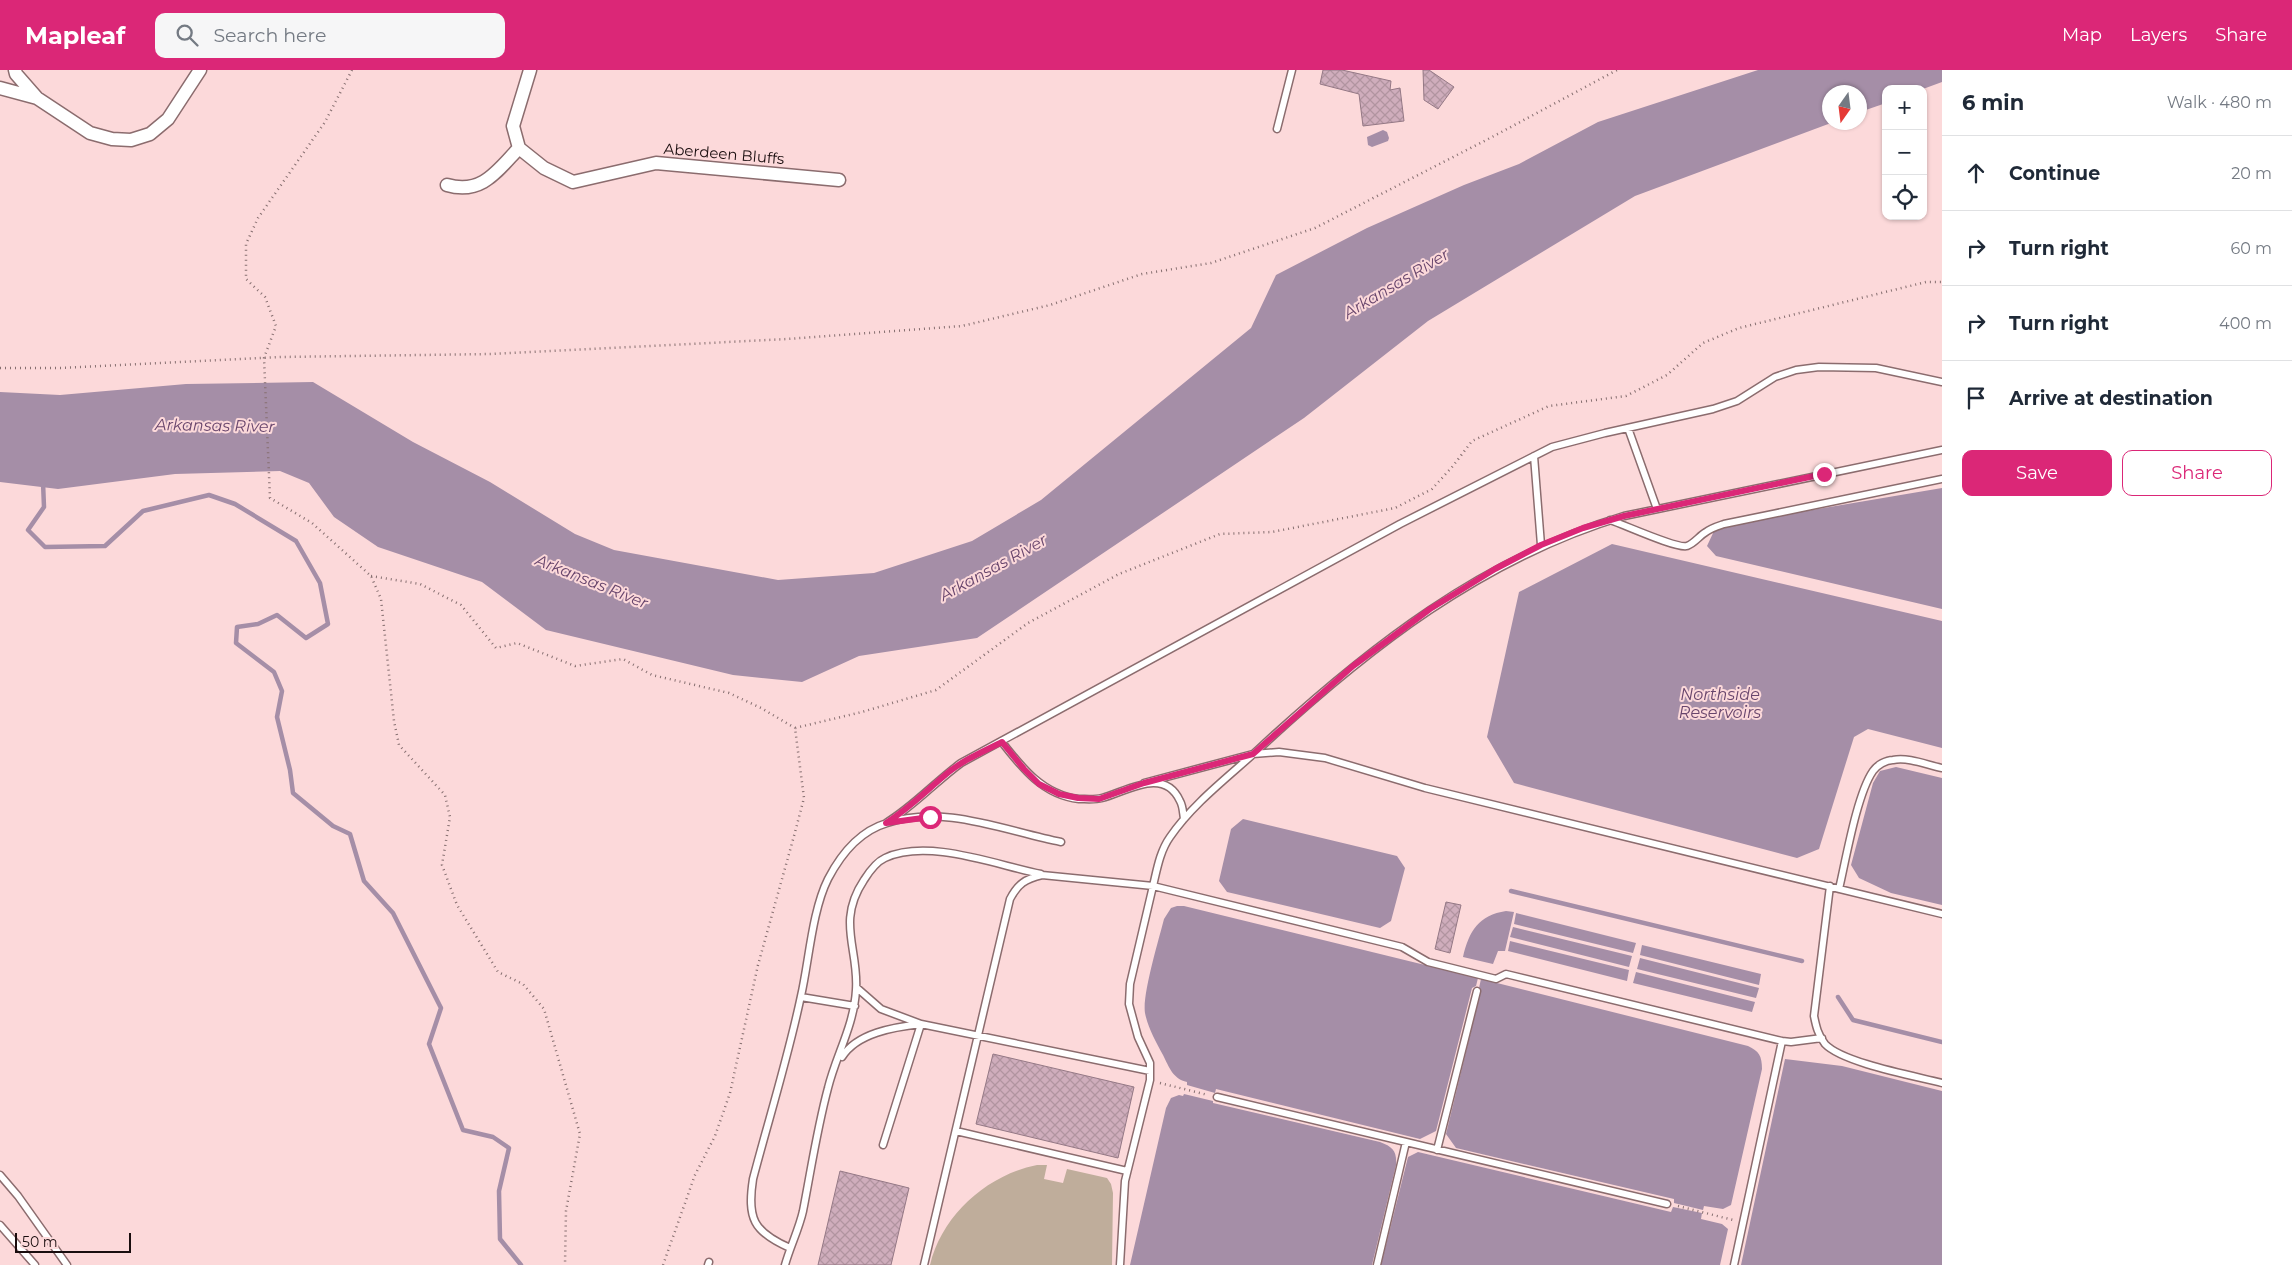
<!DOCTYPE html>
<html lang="en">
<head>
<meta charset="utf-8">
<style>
	:root { --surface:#fff; --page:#f6f6f7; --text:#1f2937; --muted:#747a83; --line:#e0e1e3; --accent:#db2777 }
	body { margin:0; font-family:Montserrat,sans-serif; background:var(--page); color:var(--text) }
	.controls { position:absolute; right:15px; top:15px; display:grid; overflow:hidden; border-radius:10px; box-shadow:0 1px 4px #0004 }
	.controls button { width:45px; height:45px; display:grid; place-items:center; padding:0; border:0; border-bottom:1px solid var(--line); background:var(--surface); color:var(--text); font:25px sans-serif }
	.compass { position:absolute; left:1822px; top:15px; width:45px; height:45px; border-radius:50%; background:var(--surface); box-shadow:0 1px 4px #0004; rotate:194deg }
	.scale { position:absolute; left:15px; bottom:12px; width:116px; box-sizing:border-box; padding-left:5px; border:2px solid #190d0e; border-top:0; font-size:14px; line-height:18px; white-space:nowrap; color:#190d0e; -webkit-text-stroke:4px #fcd9da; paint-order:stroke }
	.stop { position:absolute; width:15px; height:15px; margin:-11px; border:4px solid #db2777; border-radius:50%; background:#fff }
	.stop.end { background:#db2777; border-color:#fff; box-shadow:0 1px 5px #0008 }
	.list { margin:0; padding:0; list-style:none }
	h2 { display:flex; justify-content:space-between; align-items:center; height:65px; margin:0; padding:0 20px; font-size:21px }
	h2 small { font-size:16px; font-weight:400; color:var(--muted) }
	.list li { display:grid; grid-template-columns:32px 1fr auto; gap:15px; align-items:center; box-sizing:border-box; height:75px; padding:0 20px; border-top:1px solid var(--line) }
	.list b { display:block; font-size:19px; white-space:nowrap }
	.list em { font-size:16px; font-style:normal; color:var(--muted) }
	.actions { display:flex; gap:10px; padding:15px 20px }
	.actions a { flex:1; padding:11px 0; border:1px solid var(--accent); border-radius:10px; text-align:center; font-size:18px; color:var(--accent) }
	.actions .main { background:var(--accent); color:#fff }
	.icon { flex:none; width:28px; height:28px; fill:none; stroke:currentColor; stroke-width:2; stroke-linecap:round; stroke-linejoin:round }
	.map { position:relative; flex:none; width:1942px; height:1195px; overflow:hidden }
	header { display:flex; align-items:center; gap:30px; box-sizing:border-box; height:70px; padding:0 25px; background:var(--accent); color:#fff }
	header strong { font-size:24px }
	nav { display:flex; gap:28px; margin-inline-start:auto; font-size:18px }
	.search { width:350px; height:45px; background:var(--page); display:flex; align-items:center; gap:12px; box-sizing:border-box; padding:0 18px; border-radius:10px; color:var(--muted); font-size:19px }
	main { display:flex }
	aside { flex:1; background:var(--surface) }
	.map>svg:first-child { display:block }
	.grass { fill:#bfad9b }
	.water { fill:#a58ea7 }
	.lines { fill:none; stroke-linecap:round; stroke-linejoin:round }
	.stream { stroke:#a58ea7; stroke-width:4.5 }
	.building { fill:url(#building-cross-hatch); stroke:#947885 }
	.lane-casing { stroke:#8b6c6e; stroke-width:9 }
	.street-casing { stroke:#8b6c6e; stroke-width:15 }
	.path { stroke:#866f70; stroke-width:2.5; stroke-dasharray:1 4; stroke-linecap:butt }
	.lane { stroke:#fff; stroke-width:6 }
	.street { stroke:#fff; stroke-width:12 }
	.route { stroke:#db2777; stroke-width:6 }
	.labels { text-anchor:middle; stroke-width:4; stroke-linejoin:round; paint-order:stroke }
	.street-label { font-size:15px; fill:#190d0e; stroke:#fcd9da }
	.water-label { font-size:16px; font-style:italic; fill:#68456c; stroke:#fcd9da }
</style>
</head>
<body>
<header>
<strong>Mapleaf</strong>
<div class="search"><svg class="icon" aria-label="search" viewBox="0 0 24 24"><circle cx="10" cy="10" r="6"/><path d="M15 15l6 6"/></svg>Search here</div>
<nav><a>Map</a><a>Layers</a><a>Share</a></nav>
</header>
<main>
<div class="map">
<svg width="1942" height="1195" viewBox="0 0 1942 1195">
	<defs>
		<pattern id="building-cross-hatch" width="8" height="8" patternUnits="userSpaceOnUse" patternTransform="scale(1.25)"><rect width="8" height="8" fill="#cfadbc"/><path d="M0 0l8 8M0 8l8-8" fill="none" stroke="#b194a0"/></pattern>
	</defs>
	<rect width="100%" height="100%" fill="#fcd9da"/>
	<path class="grass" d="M 1037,1095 L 1047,1095 L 1044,1109 L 1063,1113 L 1067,1099 L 1107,1108 L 1111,1114 L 1113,1123 L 1112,1195 L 930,1195 C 942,1145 987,1105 1037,1095 Z"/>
	<path class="water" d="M 1758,0 L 1942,0 L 1942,12 L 1923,19 L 1886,19 L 1886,33 L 1860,42 L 1860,22 L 1830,22 L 1830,52 L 1831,53 L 1635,126 L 1428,251 L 1304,348 L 977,568 L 859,586 L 802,612 L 733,605 L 546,560 L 482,512 L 378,477 L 334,447 L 309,413 L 280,401 L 175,404 L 58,419 L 0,412 L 0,322 L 60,325 L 186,314 L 313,312 L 413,372 L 490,412 L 575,464 L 614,480 L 778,510 L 874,503 L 972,471 L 1041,430 L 1251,258 L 1276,205 L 1367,158 L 1464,115 L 1519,94 L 1598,52 Z
		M 1383,60 L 1387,62 L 1389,68 L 1388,71 L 1372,77 L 1368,75 L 1367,67 Z
		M 1942,418 L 1942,539 L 1716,486 L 1707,476 L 1714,461 L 1747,451 Z
		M 1612,474 L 1942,551 L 1942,678 L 1868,659 L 1854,667 L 1819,779 L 1797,788 L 1514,713 L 1487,667 L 1519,522 Z
		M 1896,697 L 1942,708 L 1942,835 L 1891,823 L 1859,808 L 1851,795 L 1873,713 L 1880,701 Z
		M 1243,749 L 1397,786 L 1405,798 L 1391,851 L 1380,858 L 1227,822 L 1219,811 L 1231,759 Z
		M 1177,836 L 1184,836 L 1478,908 L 1476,916 L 1472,918 L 1436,1061 L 1420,1069 L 1216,1019 L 1215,1023 L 1187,1015 L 1187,1012 C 1173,1009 1169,997 1163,985 C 1156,972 1148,958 1145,943 C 1142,925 1159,869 1164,849 L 1171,838 Z
		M 1506,841 L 1514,842 L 1505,881 L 1498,881 L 1493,894 L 1463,887 C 1469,861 1479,845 1506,841 Z
		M 1516,843 L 1636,873 L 1633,883 L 1514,854 Z
		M 1513,857 L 1632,886 L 1629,897 L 1510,867 Z
		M 1510,871 L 1629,900 L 1627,911 L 1508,881 Z
		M 1642,875 L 1761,904 L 1759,915 L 1640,885 Z
		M 1640,888 L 1759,918 L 1756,928 L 1637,899 Z
		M 1636,902 L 1755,932 L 1752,942 L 1633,913 Z
		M 1481,909 L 1748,976 C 1759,981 1762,986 1762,999 L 1731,1135 L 1723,1139 L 1704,1136 L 1703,1140 L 1674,1133 L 1674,1129 L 1456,1078 L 1446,1064 L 1481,920 L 1479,918 Z
		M 1785,989 L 1842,996 L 1942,1021 L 1942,1195 L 1741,1195 Z
		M 1184,1024 L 1213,1031 L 1213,1033 L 1380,1072 C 1393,1077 1397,1081 1396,1095 L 1372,1195 L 1130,1195 L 1166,1038 L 1171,1028 L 1179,1025 L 1183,1026 Z
		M 1418,1082 L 1671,1142 L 1673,1137 L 1702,1143 L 1701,1149 L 1722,1154 L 1728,1159 L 1720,1195 L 1381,1195 L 1408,1087 Z"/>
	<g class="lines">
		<path class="stream" d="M 43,412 L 44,437 L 28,460 L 45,477 L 105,476 L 143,441 L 209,425 L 235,434 L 296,471 L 320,513 L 328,554 L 306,568 L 277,545 L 258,554 L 237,557 L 236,573 L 274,602 L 282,621 L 277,647 L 290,700 L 293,723 L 333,756 L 350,764 L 364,811 L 393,843 L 441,938 L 429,974 L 463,1060 L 493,1067 L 509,1078 L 499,1121 L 500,1169 L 521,1195
			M 1511,821 L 1802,891
			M 1838,927 L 1853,950 L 1942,972"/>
	</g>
	<path class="building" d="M 1323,0 L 1342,0 L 1391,11 L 1390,20 L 1400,18 L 1404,51 L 1363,56 L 1359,24 L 1320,14 Z
		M 1423,0 L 1429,0 L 1454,17 L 1438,39 L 1424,30 Z
		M 1446,832 L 1461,835 L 1450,883 L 1435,879 Z
		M 993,984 L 1134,1017 L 1118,1088 L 976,1054 Z
		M 840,1101 L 909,1118 L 891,1195 L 818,1195 Z"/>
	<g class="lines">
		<g class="lane-casing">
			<path id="lane" d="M 1277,59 L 1292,0
				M 1628,358 L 1657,439
				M 1534,386 L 1541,475
				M 1610,450 C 1625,455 1677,479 1687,476 C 1695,473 1699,466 1706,462 C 1711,458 1718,456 1724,454 L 1942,409
				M 1001,671 C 1022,698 1043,725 1079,729 C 1086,729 1095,730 1102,728 C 1126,722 1164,696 1180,731 C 1183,736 1183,743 1184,749
				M 1144,713 L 1253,684 L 1279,682 L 1325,688 L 1425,718 L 1942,844
				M 886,753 C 914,736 935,712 961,693 L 1400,454 L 1552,377 L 1605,363 L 1713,339 L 1737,331 L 1775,307 L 1796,300 L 1819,297 L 1876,298 L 1942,312
				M 1830,816 L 1814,946 C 1816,956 1818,965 1825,974 C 1843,993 1915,1006 1942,1013
				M 1839,819 C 1846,789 1857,724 1873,701 C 1877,695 1886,690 1893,690 C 1909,687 1927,695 1942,698
				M 857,918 L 881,939 L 921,954 L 883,1075
				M 801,927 L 855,936
				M 1822,968 L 1791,972 L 1782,971 L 1506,904 L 1496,909 L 1428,892 L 1402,877 L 1153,816 C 1157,799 1160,781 1170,767 C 1194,732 1231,705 1261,677 C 1368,578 1483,488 1624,446 L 1942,380
				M 842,987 C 857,963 894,957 921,954 L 1150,1001
				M 1217,1027 L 1406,1072 L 1377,1195
				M 956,1061 L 1127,1101
				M 1406,1072 L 1667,1134
				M 1437,1080 L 1477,921
				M 0,1105 L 18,1126 L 67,1195
				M 0,1155 L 35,1195
				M 790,1178 C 753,1162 747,1148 753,1109 C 769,1048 788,988 801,926 C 809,891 812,841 828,809 C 841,784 860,761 887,753 C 943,734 1005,761 1061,772
				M 708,1195 L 709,1192
				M 785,1195 C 790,1177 799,1159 803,1141 C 811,1100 817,1059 828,1018 C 836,985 854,956 856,920 C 859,879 836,852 864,810 C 869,802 876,792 885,788 C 928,768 996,795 1041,804
				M 924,1195 L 1010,829 C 1018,814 1025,809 1042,805 L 1153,816 L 1130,914 L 1129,934 L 1138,967 L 1150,993 L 1150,1010 L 1125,1111 L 1120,1195
				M 1734,1195 L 1782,971"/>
		</g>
		<g class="street-casing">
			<path id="street" d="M 15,0 L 16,4 L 37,28 L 90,63 L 112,69 L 131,70 L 150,64 L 168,49 L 200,0
				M 530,0 L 513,56 L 519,78 L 544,98 L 573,112 L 656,93 L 839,110
				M 0,18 L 37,28
				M 447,115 C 482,125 497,101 519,78"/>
		</g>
		<path class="path" d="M 352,0 L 325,52 L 258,148 L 246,174 L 246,209 L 265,227 L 276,256 L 264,288 L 270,428 L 312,453 L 371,506 L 381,529 L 394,651 L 399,675 L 445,725 L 450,747 L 442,795 L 457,835 L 498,902 L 523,914 L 544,939 L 580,1064 L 566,1141 L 565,1195
			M 0,298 L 62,298 L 281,287 L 491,284 L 787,269 L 962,256 L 1050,235 L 1142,204 L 1211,193 L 1315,158 L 1494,66 L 1617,0
			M 371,506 L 420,514 L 461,535 L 496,578 L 517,573 L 575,596 L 623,589 L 652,605 L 729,623 L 761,638 L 795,658
			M 1160,1013 L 1208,1025
			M 1678,1136 L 1733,1150
			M 663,1195 L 695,1105 L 715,1066 L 730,1023 L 758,895 L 794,766 L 804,728 L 795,658 L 862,642 L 936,620 L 1028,553 L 1119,504 L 1220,464 L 1272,462 L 1395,438 L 1432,419 L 1453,396 L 1472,371 L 1549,336 L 1626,326 L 1667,305 L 1703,273 L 1739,258 L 1926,212 L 1942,212"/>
		<use href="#lane" class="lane"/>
		<use href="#street" class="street"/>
	</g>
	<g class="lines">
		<path class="route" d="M 930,747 L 886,753 C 908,739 925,722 944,706 C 961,691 982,682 1002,672 L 1024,699 L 1039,714 L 1059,724 L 1078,728 L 1099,729 L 1144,713 L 1253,684 L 1353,596 L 1430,539 L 1495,499 L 1541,475 L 1583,458 L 1624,446 L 1824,404"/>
	</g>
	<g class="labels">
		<g class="street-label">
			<text transform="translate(724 84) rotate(5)" y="5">Aberdeen Bluffs</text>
		</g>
		<g class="water-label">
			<text transform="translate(1396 213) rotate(-31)" y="6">Arkansas River</text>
			<text transform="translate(215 355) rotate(1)" y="6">Arkansas River</text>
			<text transform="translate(993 497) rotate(-29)" y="6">Arkansas River</text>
			<text transform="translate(592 511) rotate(22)" y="6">Arkansas River</text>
			<text x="1720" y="630">Northside<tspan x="1720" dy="18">Reservoirs</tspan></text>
		</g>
	</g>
</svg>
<div class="controls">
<button>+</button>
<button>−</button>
<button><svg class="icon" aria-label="locate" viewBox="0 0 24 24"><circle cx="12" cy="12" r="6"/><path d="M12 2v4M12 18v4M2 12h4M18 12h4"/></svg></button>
</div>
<svg class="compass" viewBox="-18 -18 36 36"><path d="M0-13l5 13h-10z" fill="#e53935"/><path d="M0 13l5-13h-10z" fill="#747a83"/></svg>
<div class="scale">50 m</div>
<div class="stop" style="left:930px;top:747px"></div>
<div class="stop end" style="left:1824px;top:404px"></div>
</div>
<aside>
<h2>6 min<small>Walk · 480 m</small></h2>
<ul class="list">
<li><svg class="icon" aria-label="ahead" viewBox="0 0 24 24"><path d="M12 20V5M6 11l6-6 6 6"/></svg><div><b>Continue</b></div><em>20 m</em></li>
<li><svg class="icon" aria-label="right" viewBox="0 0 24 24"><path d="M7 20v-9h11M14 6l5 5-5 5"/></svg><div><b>Turn right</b></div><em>60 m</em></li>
<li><svg class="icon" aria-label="right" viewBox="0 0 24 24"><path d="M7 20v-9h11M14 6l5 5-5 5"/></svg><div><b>Turn right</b></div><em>400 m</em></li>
<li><svg class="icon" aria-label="arrive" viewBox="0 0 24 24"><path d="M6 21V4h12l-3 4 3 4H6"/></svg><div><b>Arrive at destination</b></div></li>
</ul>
<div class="actions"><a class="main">Save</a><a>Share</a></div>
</aside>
</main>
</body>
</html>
